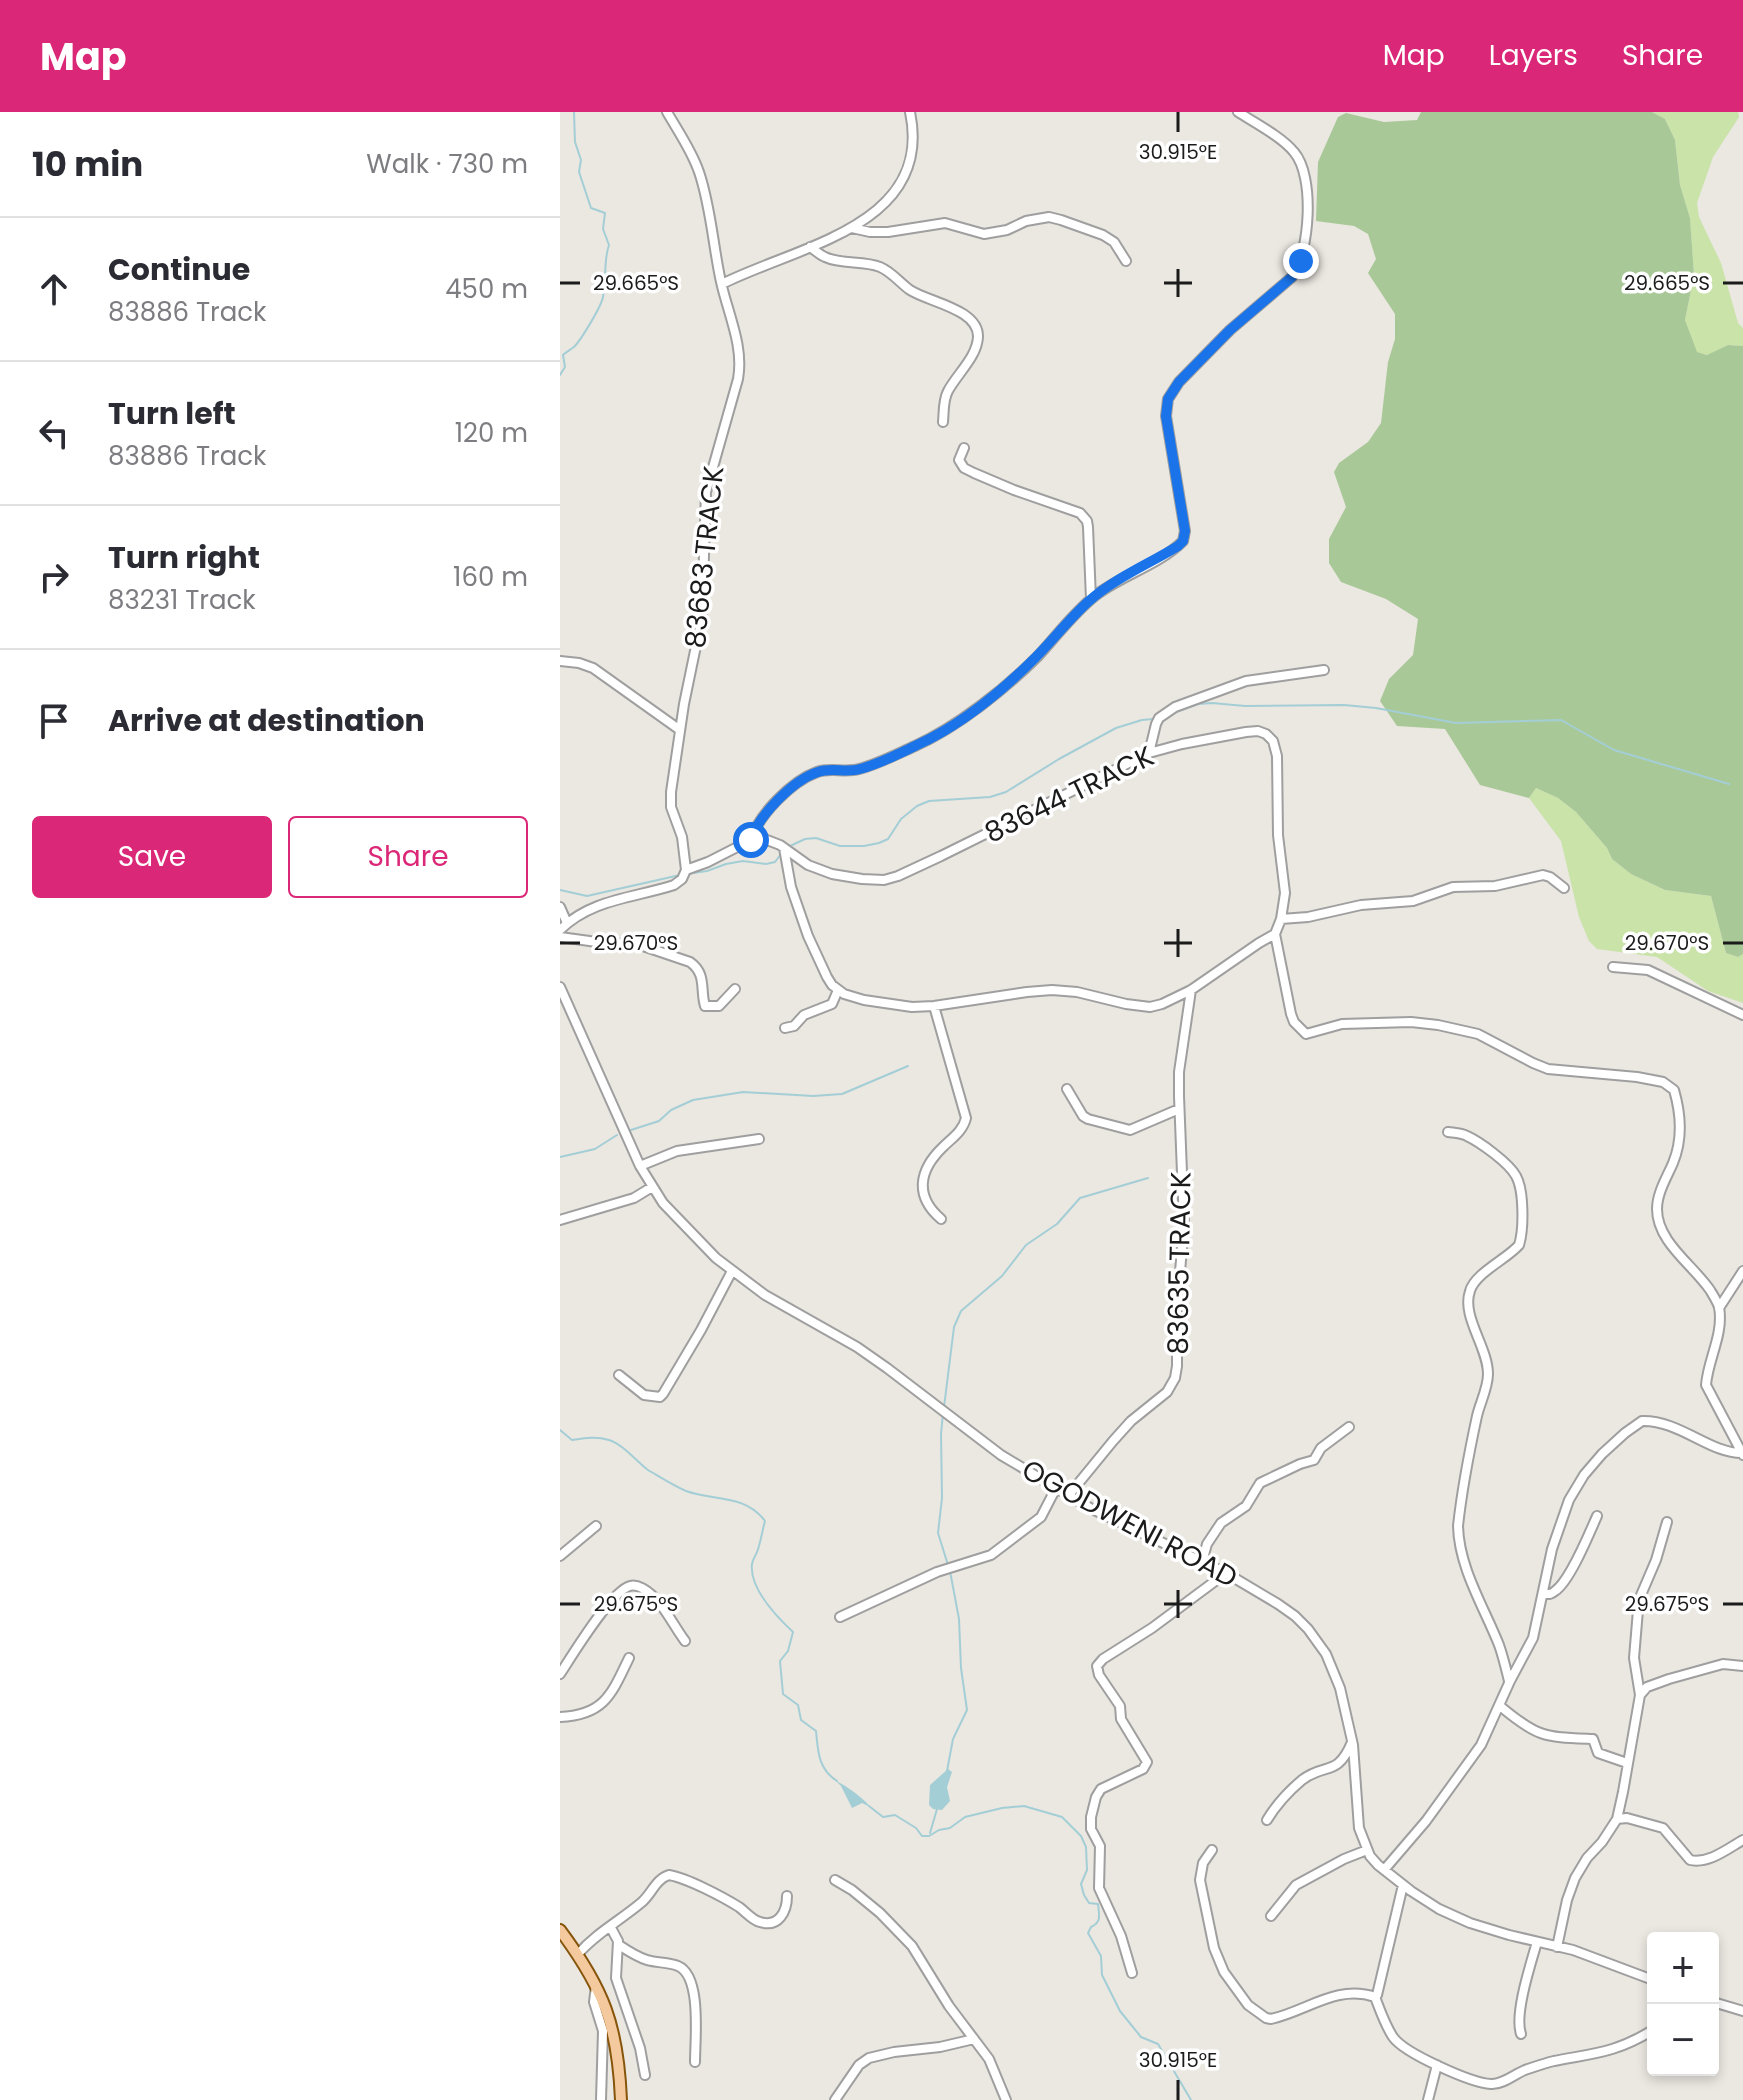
<!DOCTYPE html>
<html lang="en">
<head>
<meta charset="utf-8">
<style>
	:root { --surface:#fff; --page:#f2f2f3; --text:#2b2b33; --muted:#7c7c81; --line:#e1e1e2; --accent:#db2777 }
	body { margin:0; font-family:Poppins,sans-serif; background:var(--page); color:var(--text) }
	.controls { position:absolute; right:24px; bottom:24px; display:grid; overflow:hidden; border-radius:8px; box-shadow:0 4px 12px #0003 }
	.controls button { width:72px; height:72px; display:grid; place-items:center; padding:0; border:0; border-bottom:2px solid var(--line); background:var(--surface); color:var(--text); font:40px sans-serif }
	.stop { position:absolute; width:24px; height:24px; margin:-18px; border:6px solid #1a73e8; border-radius:50%; background:#fff }
	.stop.end { background:#1a73e8; border-color:#fff; box-shadow:0 2px 8px #0008 }
	.list { margin:0; padding:0; list-style:none }
	h2 { display:flex; justify-content:space-between; align-items:center; height:104px; margin:0; padding:0 32px; font-size:34px }
	h2 small { font-size:26px; font-weight:400; color:var(--muted) }
	.list li { display:grid; grid-template-columns:52px 1fr auto; gap:24px; align-items:center; box-sizing:border-box; height:144px; padding:0 32px; border-top:2px solid var(--line) }
	.list b { display:block; font-size:30px; white-space:nowrap }
	.list p { margin:0; font-size:26px; white-space:nowrap; color:var(--muted) }
	.list em { font-size:26px; font-style:normal; color:var(--muted) }
	.actions { display:flex; gap:16px; padding:24px 32px }
	.actions a { flex:1; padding:18px 0; border:2px solid var(--accent); border-radius:8px; text-align:center; font-size:28px; color:var(--accent) }
	.actions .main { background:var(--accent); color:#fff }
	.icon { flex:none; width:44px; height:44px; fill:none; stroke:currentColor; stroke-width:2; stroke-linecap:round; stroke-linejoin:round }
	.map { position:relative; flex:none; width:1183px; height:1988px; overflow:hidden }
	header { display:flex; align-items:center; gap:48px; box-sizing:border-box; height:112px; padding:0 40px; background:var(--accent); color:#fff }
	header strong { font-size:38px }
	nav { display:flex; gap:44px; margin-inline-start:auto; font-size:28px }
	main { display:flex }
	aside { flex:1; background:var(--surface) }
	.map>svg:first-child { display:block }
	.grass { fill:#c9e3a9 }
	.forest { fill:#a9c898 }
	.water { fill:#a4ced6 }
	.lines { fill:none; stroke-linecap:round; stroke-linejoin:round }
	.stream { stroke:#a4ced6; stroke-width:2 }
	.minor-casing { stroke:#9f9f9f; stroke-width:12 }
	.major-casing { stroke:#86550b; stroke-width:14 }
	.minor { stroke:#fff; stroke-width:8 }
	.major { stroke:#f4c99d; stroke-width:10 }
	.route { stroke:#1a73e8; stroke-width:10 }
	.ticks { fill:none; stroke:#1b1b1b; stroke-width:3 }
	.labels { text-anchor:middle; stroke-width:7; stroke-linejoin:round; paint-order:stroke }
	.street-label { font-size:28px; fill:#1b1b1b; stroke:#fff }
	.ticks-label { font-size:20px; text-anchor:middle; fill:#1b1b1b; stroke:#fff; stroke-width:7; stroke-linejoin:round; paint-order:stroke }
</style>
</head>
<body>
<header>
<strong>Map</strong>
<nav><a>Map</a><a>Layers</a><a>Share</a></nav>
</header>
<main>
<aside>
<h2>10 min<small>Walk · 730 m</small></h2>
<ul class="list">
<li><svg class="icon" aria-label="ahead" viewBox="0 0 24 24"><path d="M12 20V5M6 11l6-6 6 6"/></svg><div><b>Continue</b><p>83886 Track</p></div><em>450 m</em></li>
<li><svg class="icon" aria-label="left" viewBox="0 0 24 24"><path d="M17 20v-9H6M10 6l-5 5 5 5"/></svg><div><b>Turn left</b><p>83886 Track</p></div><em>120 m</em></li>
<li><svg class="icon" aria-label="right" viewBox="0 0 24 24"><path d="M7 20v-9h11M14 6l5 5-5 5"/></svg><div><b>Turn right</b><p>83231 Track</p></div><em>160 m</em></li>
<li><svg class="icon" aria-label="arrive" viewBox="0 0 24 24"><path d="M6 21V4h12l-3 4 3 4H6"/></svg><div><b>Arrive at destination</b></div></li>
</ul>
<div class="actions"><a class="main">Save</a><a>Share</a></div>
</aside>
<div class="map">
<svg width="1183" height="1988" viewBox="0 0 1183 1988">
	<rect width="100%" height="100%" fill="#ebe7e1"/>
	<path class="grass" d="M 1092,0 L 1178,0 L 1179,5 L 1153,45 L 1137,91 L 1139,105 L 1161,151 L 1178,211 L 1183,216 L 1183,234 L 1168,233 L 1148,243 L 1136,240 L 1125,208 L 1134,163 L 1130,106 L 1120,73 L 1115,28 L 1105,7 Z
		M 976,676 L 998,686 L 1016,700 L 1047,736 L 1052,747 L 1071,762 L 1105,778 L 1151,784 L 1166,841 L 1178,845 L 1183,842 L 1183,891 L 1148,879 L 1097,845 L 1037,837 L 1029,829 L 1019,805 L 1001,729 L 969,686 Z"/>
	<path class="forest" d="M 861,0 L 1092,0 L 1105,7 L 1115,28 L 1120,73 L 1130,106 L 1134,163 L 1125,208 L 1137,240 L 1147,243 L 1168,233 L 1183,234 L 1183,842 L 1178,845 L 1166,841 L 1151,784 L 1105,778 L 1071,762 L 1052,747 L 1047,736 L 1016,700 L 998,686 L 976,676 L 969,686 L 920,673 L 885,617 L 837,614 L 820,589 L 829,567 L 853,543 L 858,507 L 826,487 L 781,470 L 769,451 L 769,427 L 786,395 L 774,360 L 779,351 L 808,330 L 821,311 L 828,250 L 835,227 L 835,202 L 808,161 L 816,147 L 808,122 L 794,114 L 756,109 L 758,50 L 778,5 L 786,1 L 824,10 L 857,8 Z"/>
	<path class="water" d="M 388,1657 L 392,1660 L 387,1675 L 390,1689 L 382,1698 L 373,1697 L 369,1693 L 370,1673 Z
		M 276,1669 C 284,1672 306,1688 310,1695 L 302,1691 L 292,1696 L 281,1674 Z"/>
	<g class="lines">
		<path class="stream" d="M 0,263 L 5,255 L 3,243 C 6,240 10,238 14,235 C 21,228 41,195 43,185 C 47,167 43,150 49,133 L 43,117 L 45,101 L 31,96 L 19,60 L 21,48 L 15,30 L 14,0
			M 611,602 L 638,592 L 652,591 L 685,594 L 784,593 L 816,596 L 896,611 L 1001,608 L 1054,638 L 1169,672
			M 228,735 L 245,727 L 256,726 L 280,734 L 304,734 L 319,731 L 328,727 L 341,707 L 357,694 L 369,689 L 430,685 L 446,680 L 499,647 L 556,616 L 582,608 L 593,607
			M 126,762 L 147,759 L 166,752 L 183,749 L 206,752 L 215,750 L 221,742
			M 0,778 L 27,784 L 120,763
			M 71,1018 L 99,1009 L 111,998 L 133,988 L 183,980 L 253,984 L 282,982 L 348,954
			M 0,1045 L 35,1037 L 57,1023
			M 384,1295 L 394,1215 L 401,1199 L 442,1164 L 466,1133 L 497,1112 L 520,1086 L 588,1066
			M 383,1301 L 381,1322 L 382,1386 L 378,1421 L 388,1453
			M 0,1318 L 12,1328 C 25,1326 36,1324 49,1328 C 64,1333 76,1349 88,1358 C 100,1365 114,1374 126,1379 C 154,1389 185,1382 205,1409 C 202,1419 201,1430 197,1440 C 195,1445 193,1446 192,1452 C 189,1476 217,1505 233,1520 L 228,1539 L 220,1549 L 223,1582 L 238,1593 L 241,1608 L 256,1619 C 258,1639 258,1657 277,1669
			M 387,1659 L 393,1627 L 407,1598 L 401,1556 L 399,1507 L 390,1459
			M 309,1694 L 323,1705 L 335,1703 L 356,1716 L 362,1724 L 369,1724 L 379,1718 L 390,1716 L 405,1705 L 442,1696 L 464,1694 L 502,1705 L 521,1724 L 526,1735 L 527,1758 L 521,1772 L 524,1783 L 529,1791 L 538,1792 C 539,1803 542,1810 531,1815 L 528,1821 L 541,1844 L 542,1863 L 560,1899 L 581,1925 L 598,1932 L 631,1988
			M 370,1721 L 377,1697"/>
		<g class="minor-casing">
			<path id="minor" d="M 292,116 L 310,120 L 328,120 L 385,111 L 424,122 L 447,118 L 466,109 L 489,105 L 501,108 L 543,123 L 554,130 L 566,149
				M 250,135 C 255,138 260,143 265,145 C 282,153 303,148 320,155 C 332,160 340,171 350,178 C 368,190 419,197 418,225 C 417,245 397,262 388,279 C 383,288 384,299 383,310
				M 162,172 C 237,134 374,114 350,0
				M 404,336 L 399,348 L 404,356 L 414,361 L 454,378 L 520,401 L 527,409 L 528,415 L 531,487
				M 0,549 L 19,551 L 33,556 L 120,618
				M 589,641 L 596,612 L 599,606 L 615,595 L 686,569 L 764,558
				M 191,728 C 198,703 232,669 257,660 C 270,655 285,661 299,657 C 318,652 337,642 355,634 C 397,615 445,577 477,545 C 496,525 513,501 536,483 C 562,463 599,453 623,429 L 625,419 L 606,304 L 608,287 L 619,270 L 670,218 L 732,165 C 750,140 755,64 734,40 C 722,25 695,11 678,0
				M 126,758 L 148,750 L 191,728 L 202,726 L 220,733 L 248,753 L 272,762 L 302,767 L 324,768 L 338,764 L 381,744 L 589,641 L 622,632 L 686,620 L 698,619 L 706,622 L 713,629 L 717,644 L 718,723 L 725,781 L 721,807 L 715,822 L 699,831 L 631,878 L 602,892 L 590,895 L 566,892 L 517,880 L 492,878 L 467,880 L 374,894 L 352,895 L 304,888 L 284,882 L 272,873 L 267,865 L 248,824 L 231,775 L 224,736
				M 0,795 L 7,811
				M 721,807 L 748,805 L 801,793 L 853,789 L 893,775 L 935,774 L 983,763 L 990,765 L 1004,776
				M 0,818 C 31,787 74,786 114,773 L 122,767 L 126,758 L 122,725 L 111,695 L 111,680 L 124,592 L 142,505 L 146,380 L 178,267 C 184,234 168,202 161,170 C 153,134 151,95 139,60 C 132,39 118,19 107,0
				M 715,822 L 731,902 L 734,910 L 746,922 L 782,912 L 851,910 L 878,913 L 918,922 L 973,951 L 988,957 L 1077,965 L 1103,970 L 1114,978 C 1121,1002 1123,1027 1113,1051 C 1107,1065 1097,1081 1097,1097 C 1097,1130 1133,1153 1150,1178 C 1153,1183 1157,1189 1159,1195 C 1164,1222 1148,1247 1146,1273 L 1183,1343
				M 0,825 L 44,831 L 77,832 L 130,850 C 147,862 140,878 145,894 L 159,894 L 175,877
				M 1053,855 L 1088,858 L 1183,903
				M 0,875 L 80,1054 L 103,1091 L 156,1146 L 205,1183 L 297,1235 L 327,1256 L 441,1343 L 530,1396 L 666,1461 L 718,1492 L 735,1504 L 748,1517 L 766,1542 L 780,1576 L 793,1633 L 799,1716 L 810,1744 L 818,1753 L 851,1779 L 879,1797 L 910,1811 L 949,1823 L 1013,1838 L 1093,1868
				M 374,894 L 406,1006 C 403,1019 392,1026 383,1035 C 359,1058 354,1084 381,1107
				M 225,916 L 234,914 L 244,903 L 272,892 L 278,878
				M 507,977 L 523,1004 L 528,1007 L 570,1018 L 619,997
				M 888,1020 C 895,1021 901,1021 907,1024 C 920,1030 949,1051 956,1064 C 964,1078 964,1117 959,1133 C 947,1147 915,1161 910,1179 C 901,1204 928,1235 928,1262 C 928,1276 920,1291 917,1304 C 909,1341 902,1377 898,1414 C 899,1456 924,1495 939,1533 C 943,1544 946,1557 949,1569
				M 80,1054 L 117,1039 L 199,1027
				M 0,1108 L 74,1086 L 92,1075
				M 1159,1196 L 1183,1159
				M 59,1263 L 84,1283 L 100,1285 L 103,1282 L 141,1218 L 172,1159
				M 508,1384 L 553,1329 L 571,1309 L 607,1280 L 615,1266 L 617,1254 L 617,1196 L 624,1112 L 619,984 L 619,960 L 631,878
				M 0,1444 L 36,1414
				M 642,1450 L 647,1432 L 661,1411 L 686,1394 L 700,1371 L 740,1352 L 754,1348 L 761,1336 L 789,1315
				M 983,1482 C 989,1482 990,1483 995,1479 C 1010,1469 1029,1422 1037,1404
				M 280,1505 L 377,1460 L 431,1443 L 481,1405 L 496,1376
				M 0,1562 C 12,1544 51,1479 70,1474 C 74,1473 78,1474 82,1476 C 102,1487 112,1512 125,1529
				M 1080,1583 L 1074,1546 L 1078,1498 L 1081,1483 L 1096,1448 L 1107,1410
				M 940,1594 C 978,1626 985,1625 1033,1627 L 1038,1641 L 1067,1651
				M 0,1605 C 45,1603 52,1581 69,1546
				M 1057,1707 L 1067,1706 L 1103,1716 L 1130,1748 C 1149,1752 1167,1737 1183,1728
				M 707,1708 C 716,1693 729,1679 742,1668 C 765,1650 777,1666 792,1630
				M 652,1738 L 643,1751 L 640,1768 L 654,1836 L 664,1860 L 688,1893 L 706,1906 L 711,1907 C 747,1899 777,1872 815,1885 L 817,1883 L 843,1773
				M 824,1758 L 866,1709 L 921,1633 L 950,1569 L 973,1526 L 992,1437 L 1009,1388 L 1024,1363 L 1042,1342 L 1065,1321 L 1082,1309 C 1120,1308 1150,1342 1183,1341
				M 275,1768 L 292,1778 L 320,1801 L 352,1834 L 389,1894 L 429,1947 L 446,1988
				M 711,1804 L 736,1773 L 784,1747 L 807,1738
				M 50,1814 L 58,1829 L 56,1866 L 80,1936 L 85,1963
				M 59,1833 C 68,1839 77,1845 87,1848 C 97,1851 109,1850 118,1854 C 142,1864 135,1927 135,1950
				M 997,1835 L 1007,1788 L 1015,1766 L 1027,1746 L 1042,1730 L 1057,1707 L 1063,1680 L 1080,1583 L 1087,1575 L 1109,1567 L 1163,1552 L 1183,1554
				M 18,1842 C 36,1821 61,1808 82,1790 C 92,1781 96,1767 109,1763 C 127,1766 163,1785 179,1795 C 186,1800 192,1808 200,1810 C 219,1816 227,1799 227,1784
				M 572,1861 L 561,1824 L 539,1776 L 540,1734 L 531,1717 L 531,1705 L 536,1685 L 541,1677 L 583,1657 L 587,1650 L 561,1607 L 560,1594 L 539,1563 L 537,1554 L 543,1547 L 592,1516 L 666,1461
				M 36,1874 L 34,1890 L 43,1919 L 41,1988
				M 815,1885 C 820,1898 825,1913 833,1925 C 844,1941 911,1971 931,1972 C 942,1973 955,1962 965,1958 C 974,1955 985,1951 994,1949 C 1035,1941 1055,1941 1093,1918
				M 1153,1890 L 1183,1899
				M 961,1922 C 954,1902 971,1851 977,1830
				M 275,1988 L 299,1953 L 309,1946 L 334,1940 L 380,1935 L 414,1927
				M 868,1988 L 877,1953"/>
		</g>
		<g class="major-casing">
			<path id="major" d="M 0,1818 C 44,1877 58,1914 61,1988"/>
		</g>
		<use href="#minor" class="minor"/>
		<use href="#major" class="major"/>
	</g>
	<g class="lines">
		<path class="route" d="M 191,728 C 198,704 233,668 258,660 C 271,655 286,661 300,657 C 319,652 339,642 357,633 C 399,614 442,579 475,546 C 493,528 510,506 529,489 C 555,466 589,452 618,434 L 623,429 L 625,419 L 606,304 L 608,287 L 619,270 L 670,218 L 732,165 L 741,149"/>
	</g>
	<path class="ticks" d="M 618,0 L 618,20M 618,157 L 618,185M 0,171 L 20,171M 604,171 L 632,171M 1163,171 L 1183,171M 618,817 L 618,845M 0,831 L 20,831M 604,831 L 632,831M 1163,831 L 1183,831M 618,1478 L 618,1506M 0,1492 L 20,1492M 604,1492 L 632,1492M 1163,1492 L 1183,1492M 618,1968 L 618,1988"/>
	<g class="labels">
		<g class="street-label">
			<text transform="translate(144 445) rotate(-84)" y="10">83683 TRACK</text>
			<text transform="translate(509 682) rotate(-26)" y="10">83644 TRACK</text>
			<text transform="translate(619 1151) rotate(-89)" y="10">83635 TRACK</text>
			<text transform="translate(570 1411) rotate(28)" y="10">OGODWENI ROAD</text>
		</g>
	</g>
	<g class="ticks-label">
		<text x="618" y="47">30.915°E</text>
		<text x="76" y="178">29.665°S</text>
		<text x="1107" y="178">29.665°S</text>
		<text x="76" y="838">29.670°S</text>
		<text x="1107" y="838">29.670°S</text>
		<text x="76" y="1499">29.675°S</text>
		<text x="1107" y="1499">29.675°S</text>
		<text x="618" y="1955">30.915°E</text>
	</g>
</svg>
<div class="controls">
<button>+</button>
<button>−</button>
</div>
<div class="stop" style="left:191px;top:728px"></div>
<div class="stop end" style="left:741px;top:149px"></div>
</div>
</main>
</body>
</html>
